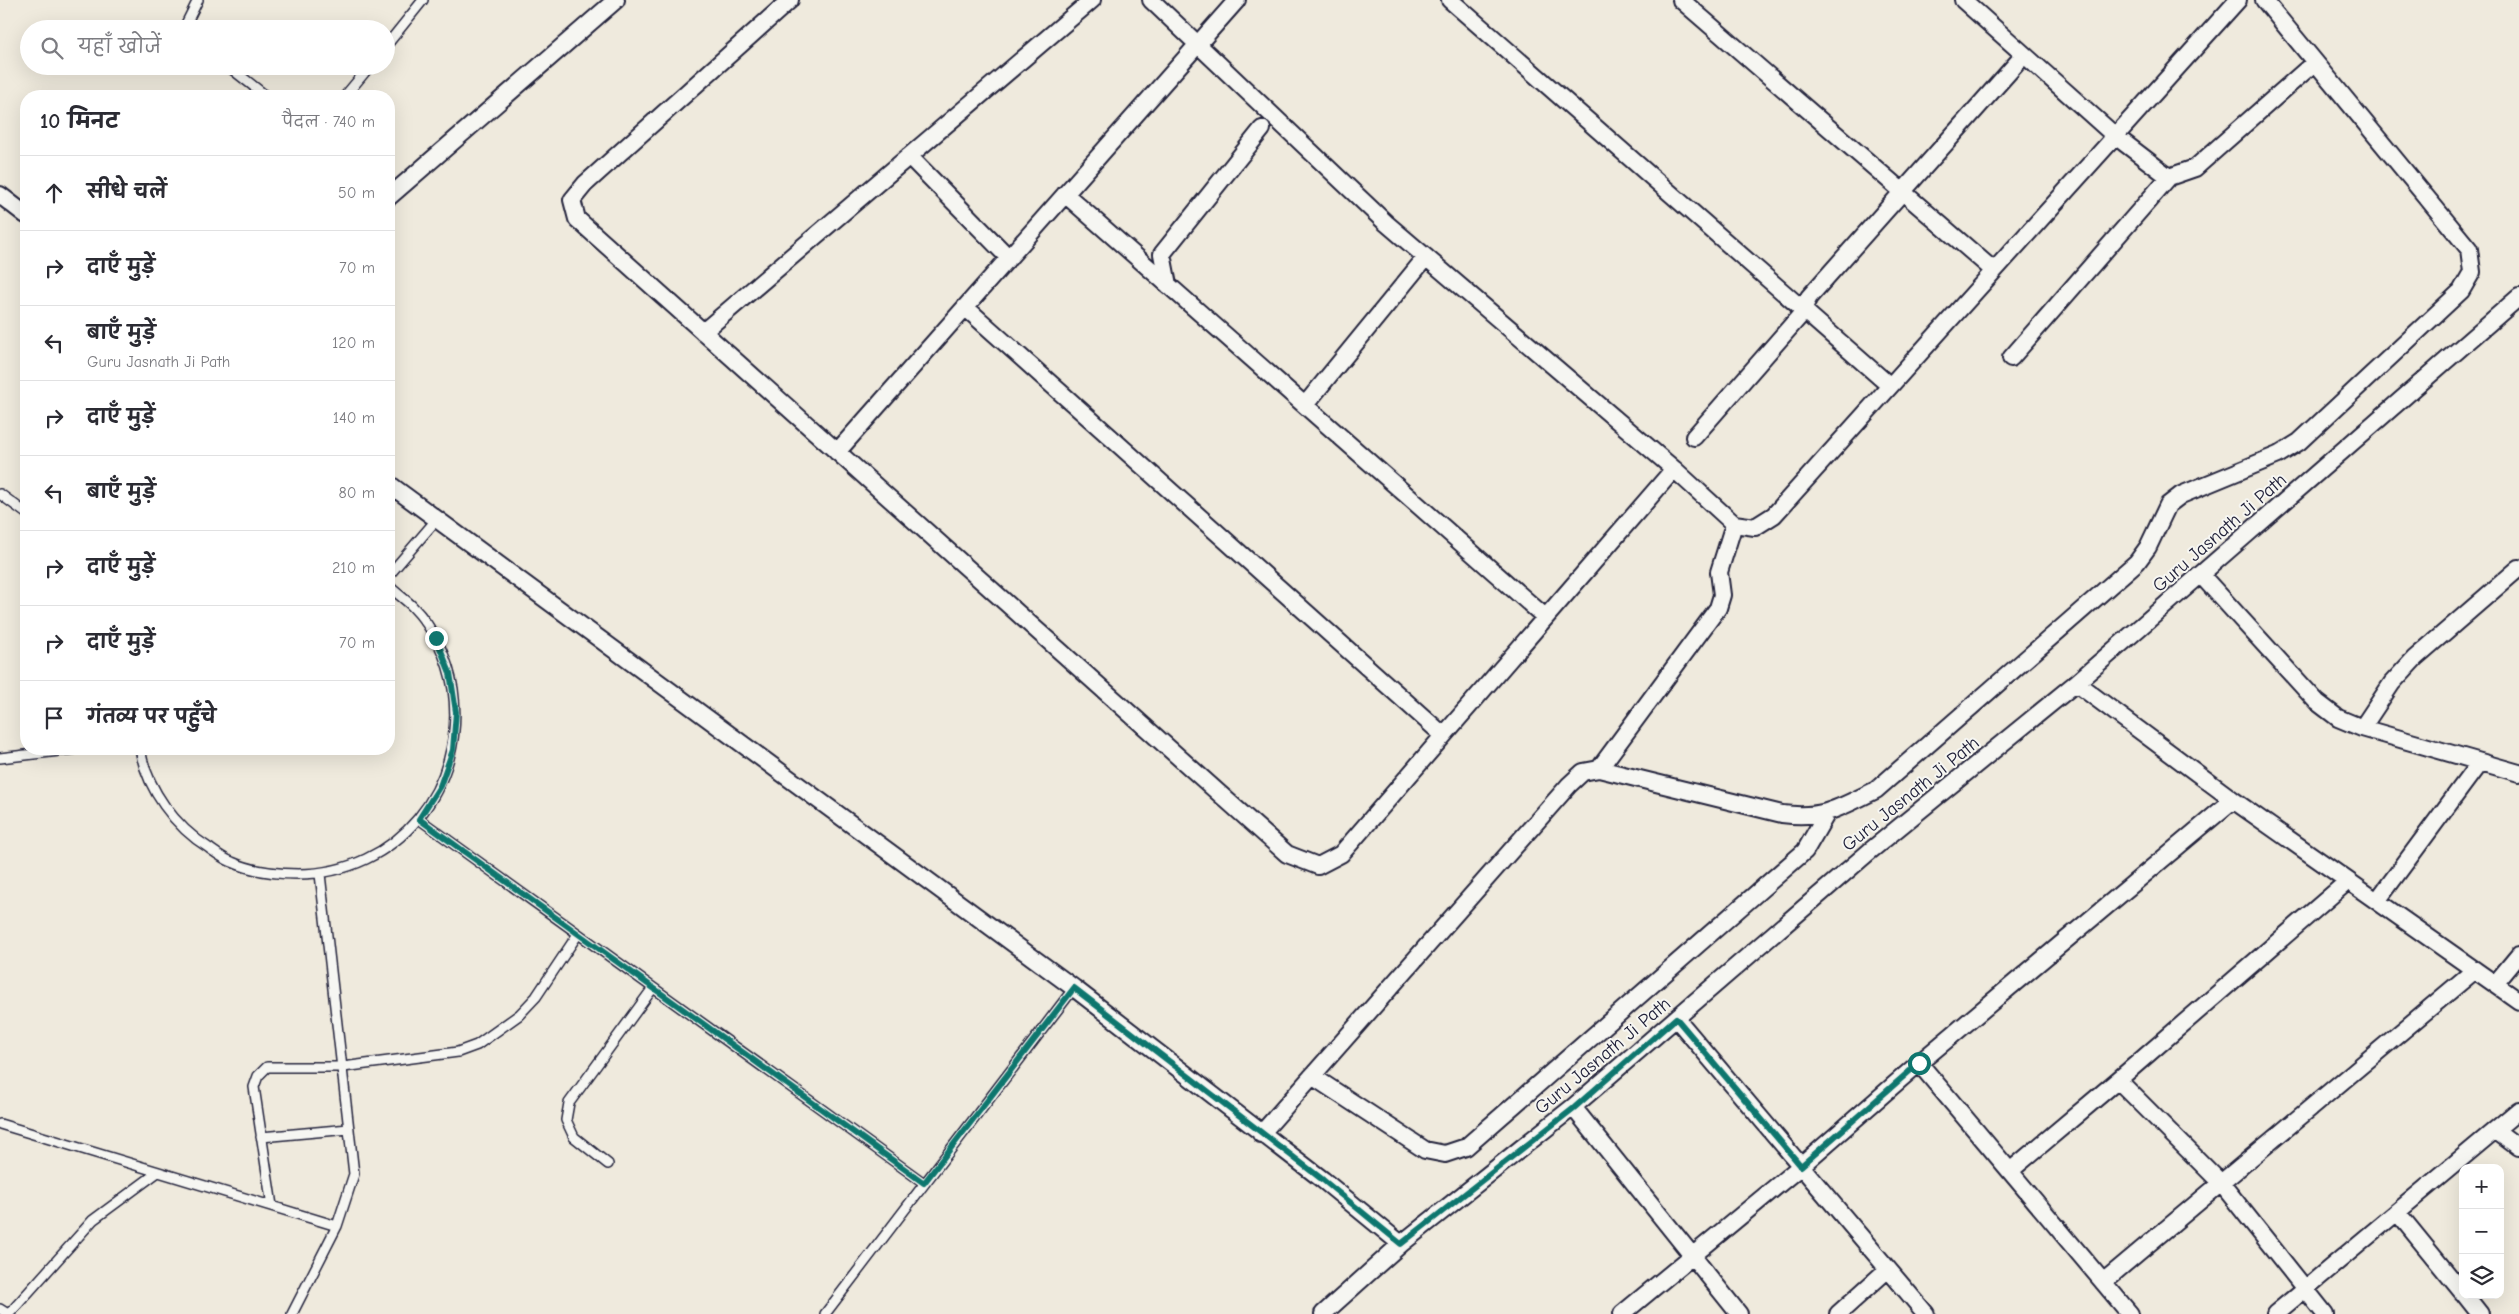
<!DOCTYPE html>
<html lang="hi">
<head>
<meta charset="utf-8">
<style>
	:root { --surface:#fff; --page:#f2f2f3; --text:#2b2b33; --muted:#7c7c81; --line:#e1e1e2 }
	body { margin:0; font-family:"Comic Neue","Playpen Sans Deva",sans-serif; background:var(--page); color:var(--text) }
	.controls { position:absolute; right:15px; bottom:15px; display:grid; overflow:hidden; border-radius:10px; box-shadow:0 5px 20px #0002 }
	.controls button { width:45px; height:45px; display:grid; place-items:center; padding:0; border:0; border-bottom:1px solid var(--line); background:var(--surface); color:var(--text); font:25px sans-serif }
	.stop { position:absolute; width:15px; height:15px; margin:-11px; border:4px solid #0f766e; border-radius:50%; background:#fff }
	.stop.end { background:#0f766e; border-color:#fff; box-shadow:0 1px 5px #0008 }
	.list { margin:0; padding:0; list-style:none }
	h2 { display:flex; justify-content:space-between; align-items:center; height:65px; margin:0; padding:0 20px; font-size:21px }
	h2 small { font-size:16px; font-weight:400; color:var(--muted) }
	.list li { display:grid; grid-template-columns:32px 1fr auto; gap:15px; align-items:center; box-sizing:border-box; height:75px; padding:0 20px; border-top:1px solid var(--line) }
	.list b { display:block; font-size:19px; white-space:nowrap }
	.list p { margin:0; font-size:16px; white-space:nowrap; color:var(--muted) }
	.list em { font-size:16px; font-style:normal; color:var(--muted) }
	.icon { flex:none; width:28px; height:28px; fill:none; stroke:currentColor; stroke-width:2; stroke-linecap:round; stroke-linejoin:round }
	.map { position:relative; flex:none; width:2519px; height:1314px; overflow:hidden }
	.search { position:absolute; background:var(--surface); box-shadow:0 5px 20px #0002; left:20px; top:20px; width:375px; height:55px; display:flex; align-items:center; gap:12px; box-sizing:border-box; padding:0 18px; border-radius:28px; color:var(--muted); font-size:19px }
	.panel { position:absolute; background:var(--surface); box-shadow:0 5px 20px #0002; left:20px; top:90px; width:375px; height:665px; border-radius:20px }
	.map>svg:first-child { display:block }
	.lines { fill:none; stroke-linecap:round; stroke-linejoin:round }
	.service-casing { stroke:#22223b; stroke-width:12 }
	.minor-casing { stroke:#22223b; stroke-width:20 }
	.service { stroke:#f6f6f2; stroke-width:9 }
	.minor { stroke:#f6f6f2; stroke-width:16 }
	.route { stroke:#0f766e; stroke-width:6 }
	.labels { text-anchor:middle; stroke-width:4; stroke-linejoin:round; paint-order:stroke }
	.street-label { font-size:19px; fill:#22223b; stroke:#f6f6f2 }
</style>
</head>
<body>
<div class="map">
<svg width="2519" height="1314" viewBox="0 0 2519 1314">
	<rect width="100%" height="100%" fill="#efeadd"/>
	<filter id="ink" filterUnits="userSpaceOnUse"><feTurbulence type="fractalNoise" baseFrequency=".02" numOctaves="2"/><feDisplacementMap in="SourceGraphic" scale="10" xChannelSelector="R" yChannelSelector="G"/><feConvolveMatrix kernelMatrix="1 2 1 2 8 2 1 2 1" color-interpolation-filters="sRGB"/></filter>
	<g filter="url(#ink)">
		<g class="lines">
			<g class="service-casing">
				<path id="service" d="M 187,29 L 185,26 L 198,0
					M 386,46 L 423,0
					M 228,66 L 266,96
					M 345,96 L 370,66
					M 0,494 L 26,513
					M 389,575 L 437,519
					M 140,749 C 147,789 175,827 209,848 C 216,853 224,859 232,862 C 252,871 276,874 298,874 C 398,874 467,787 453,689 C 448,659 434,628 412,606 C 405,599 396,593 389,586
					M 0,758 L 76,749
					M 419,819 L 924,1183
					M 0,1124 L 337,1226
					M 261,1137 L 349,1129
					M 608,1164 L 574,1137 L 566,1120 L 569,1103 L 653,988
					M 272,1206 L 254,1087 L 258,1076 L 267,1067 L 343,1067 L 458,1052 L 477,1045 L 519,1015 L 536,997 L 578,934
					M 0,1309 L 8,1314
					M 9,1314 L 93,1220 L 158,1172
					M 292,1314 L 337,1226 L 354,1174 L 320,874
					M 825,1314 L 1074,988"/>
			</g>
			<g class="minor-casing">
				<path id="minor" d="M 790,0 L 585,184 L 572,200 L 577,219 L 1287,854 L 1318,866 L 1341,854 L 1674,469
					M 1151,0 L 1386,223 L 1674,469 L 1734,524 L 1755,527 L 1774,515 L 2238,0
					M 1450,0 L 1890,386
					M 1681,0 L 1993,270
					M 1963,0 L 2114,135 L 2169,177
					M 909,156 L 1009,258
					M 1065,194 L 1545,617
					M 0,195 L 26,215
					M 389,197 L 616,0
					M 1168,285 L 1162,254 L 1262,129
					M 965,307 L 1443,735
					M 703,332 L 1092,0
					M 2011,358 L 2169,177 L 2195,168 L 2315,62
					M 1305,405 L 1426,257
					M 1694,437 L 1799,317 L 1809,297 L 2024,55
					M 837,452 L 1237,0
					M 389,484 L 1074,988 L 1323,1180 L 1401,1244
					M 2201,575 L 2317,702 L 2338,718 L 2362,728 L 2519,773
					M 2076,683 L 2233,800 L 2519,1001
					M 2362,728 L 2392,683 L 2415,658 L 2519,568
					M 1599,769 L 1718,608 L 1722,595 L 1719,572 L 1734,524
					M 2377,901 L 2480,762
					M 2495,984 L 2519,955
					M 1676,1018 L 1926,1314
					M 1919,1063 L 2130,1314
					M 1312,1076 L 1425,1150 L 1445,1154 L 1466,1147 L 1805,851 L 1827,813
					M 2118,1080 L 2221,1183 L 2325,1314
					M 1573,1107 L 1739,1314
					M 2495,1130 L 2519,1148
					M 1261,1134 L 1569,785 L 1583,772 L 1599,769 L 1782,814 C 1825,819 1838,808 1876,790 L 2137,562 L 2148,547 L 2168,505 L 2181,495 L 2278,455 L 2299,442 L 2461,291 L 2472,272 L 2469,249 L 2264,0
					M 2010,1171 L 2118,1080 L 2348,881
					M 2397,1212 L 2463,1293
					M 2103,1282 L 2475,970
					M 2465,1295 L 2480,1314
					M 1323,1314 L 1401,1244 L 1573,1107 L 1870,851 L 2076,683 L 2519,297
					M 1622,1314 L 1801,1166 L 1919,1063 L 2233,800
					M 1838,1314 L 1888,1269
					M 2275,1314 L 2519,1110"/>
			</g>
			<use href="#service" class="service"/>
			<use href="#minor" class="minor"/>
		</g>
	</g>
	<g class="lines" filter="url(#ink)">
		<path class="route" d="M 436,638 L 450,673 L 456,712 L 453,750 L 440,786 L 419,819 L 924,1183 L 1074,988 L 1323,1180 L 1401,1244 L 1574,1108 L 1676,1018 L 1801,1166 L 1919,1063"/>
	</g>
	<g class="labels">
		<g class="street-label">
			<text transform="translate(2219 532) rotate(-41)" y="7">Guru Jasnath Ji Path</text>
			<text transform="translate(1910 793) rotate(-39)" y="7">Guru Jasnath Ji Path</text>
			<text transform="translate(1602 1055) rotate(-40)" y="7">Guru Jasnath Ji Path</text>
		</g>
	</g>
</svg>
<div class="controls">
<button>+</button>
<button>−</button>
<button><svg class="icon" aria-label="layers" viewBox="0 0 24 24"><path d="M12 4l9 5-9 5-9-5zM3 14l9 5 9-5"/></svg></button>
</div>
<div class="stop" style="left:1919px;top:1063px"></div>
<div class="stop end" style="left:436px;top:638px"></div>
<div class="search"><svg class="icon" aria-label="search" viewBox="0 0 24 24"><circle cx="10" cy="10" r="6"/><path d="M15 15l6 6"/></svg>यहाँ खोजें</div>
<section class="panel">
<h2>10 मिनट<small>पैदल · 740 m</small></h2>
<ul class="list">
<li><svg class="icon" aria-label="ahead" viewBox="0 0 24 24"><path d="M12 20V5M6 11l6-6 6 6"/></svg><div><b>सीधे चलें</b></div><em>50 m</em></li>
<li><svg class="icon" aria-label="right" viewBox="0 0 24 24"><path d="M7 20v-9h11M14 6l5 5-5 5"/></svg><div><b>दाएँ मुड़ें</b></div><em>70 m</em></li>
<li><svg class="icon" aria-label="left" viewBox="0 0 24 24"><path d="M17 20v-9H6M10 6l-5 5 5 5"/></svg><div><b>बाएँ मुड़ें</b><p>Guru Jasnath Ji Path</p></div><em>120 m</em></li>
<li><svg class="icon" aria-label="right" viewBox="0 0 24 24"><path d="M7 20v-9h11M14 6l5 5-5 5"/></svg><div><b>दाएँ मुड़ें</b></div><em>140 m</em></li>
<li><svg class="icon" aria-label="left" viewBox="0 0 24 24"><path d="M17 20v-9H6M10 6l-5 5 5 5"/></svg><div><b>बाएँ मुड़ें</b></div><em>80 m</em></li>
<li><svg class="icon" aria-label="right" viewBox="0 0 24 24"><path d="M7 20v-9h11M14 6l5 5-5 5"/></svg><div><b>दाएँ मुड़ें</b></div><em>210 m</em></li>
<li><svg class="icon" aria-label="right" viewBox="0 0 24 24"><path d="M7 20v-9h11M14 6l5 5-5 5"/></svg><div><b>दाएँ मुड़ें</b></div><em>70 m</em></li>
<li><svg class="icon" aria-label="arrive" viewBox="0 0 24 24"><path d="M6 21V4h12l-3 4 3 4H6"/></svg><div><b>गंतव्य पर पहुँचे</b></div></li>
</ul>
</section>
</div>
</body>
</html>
